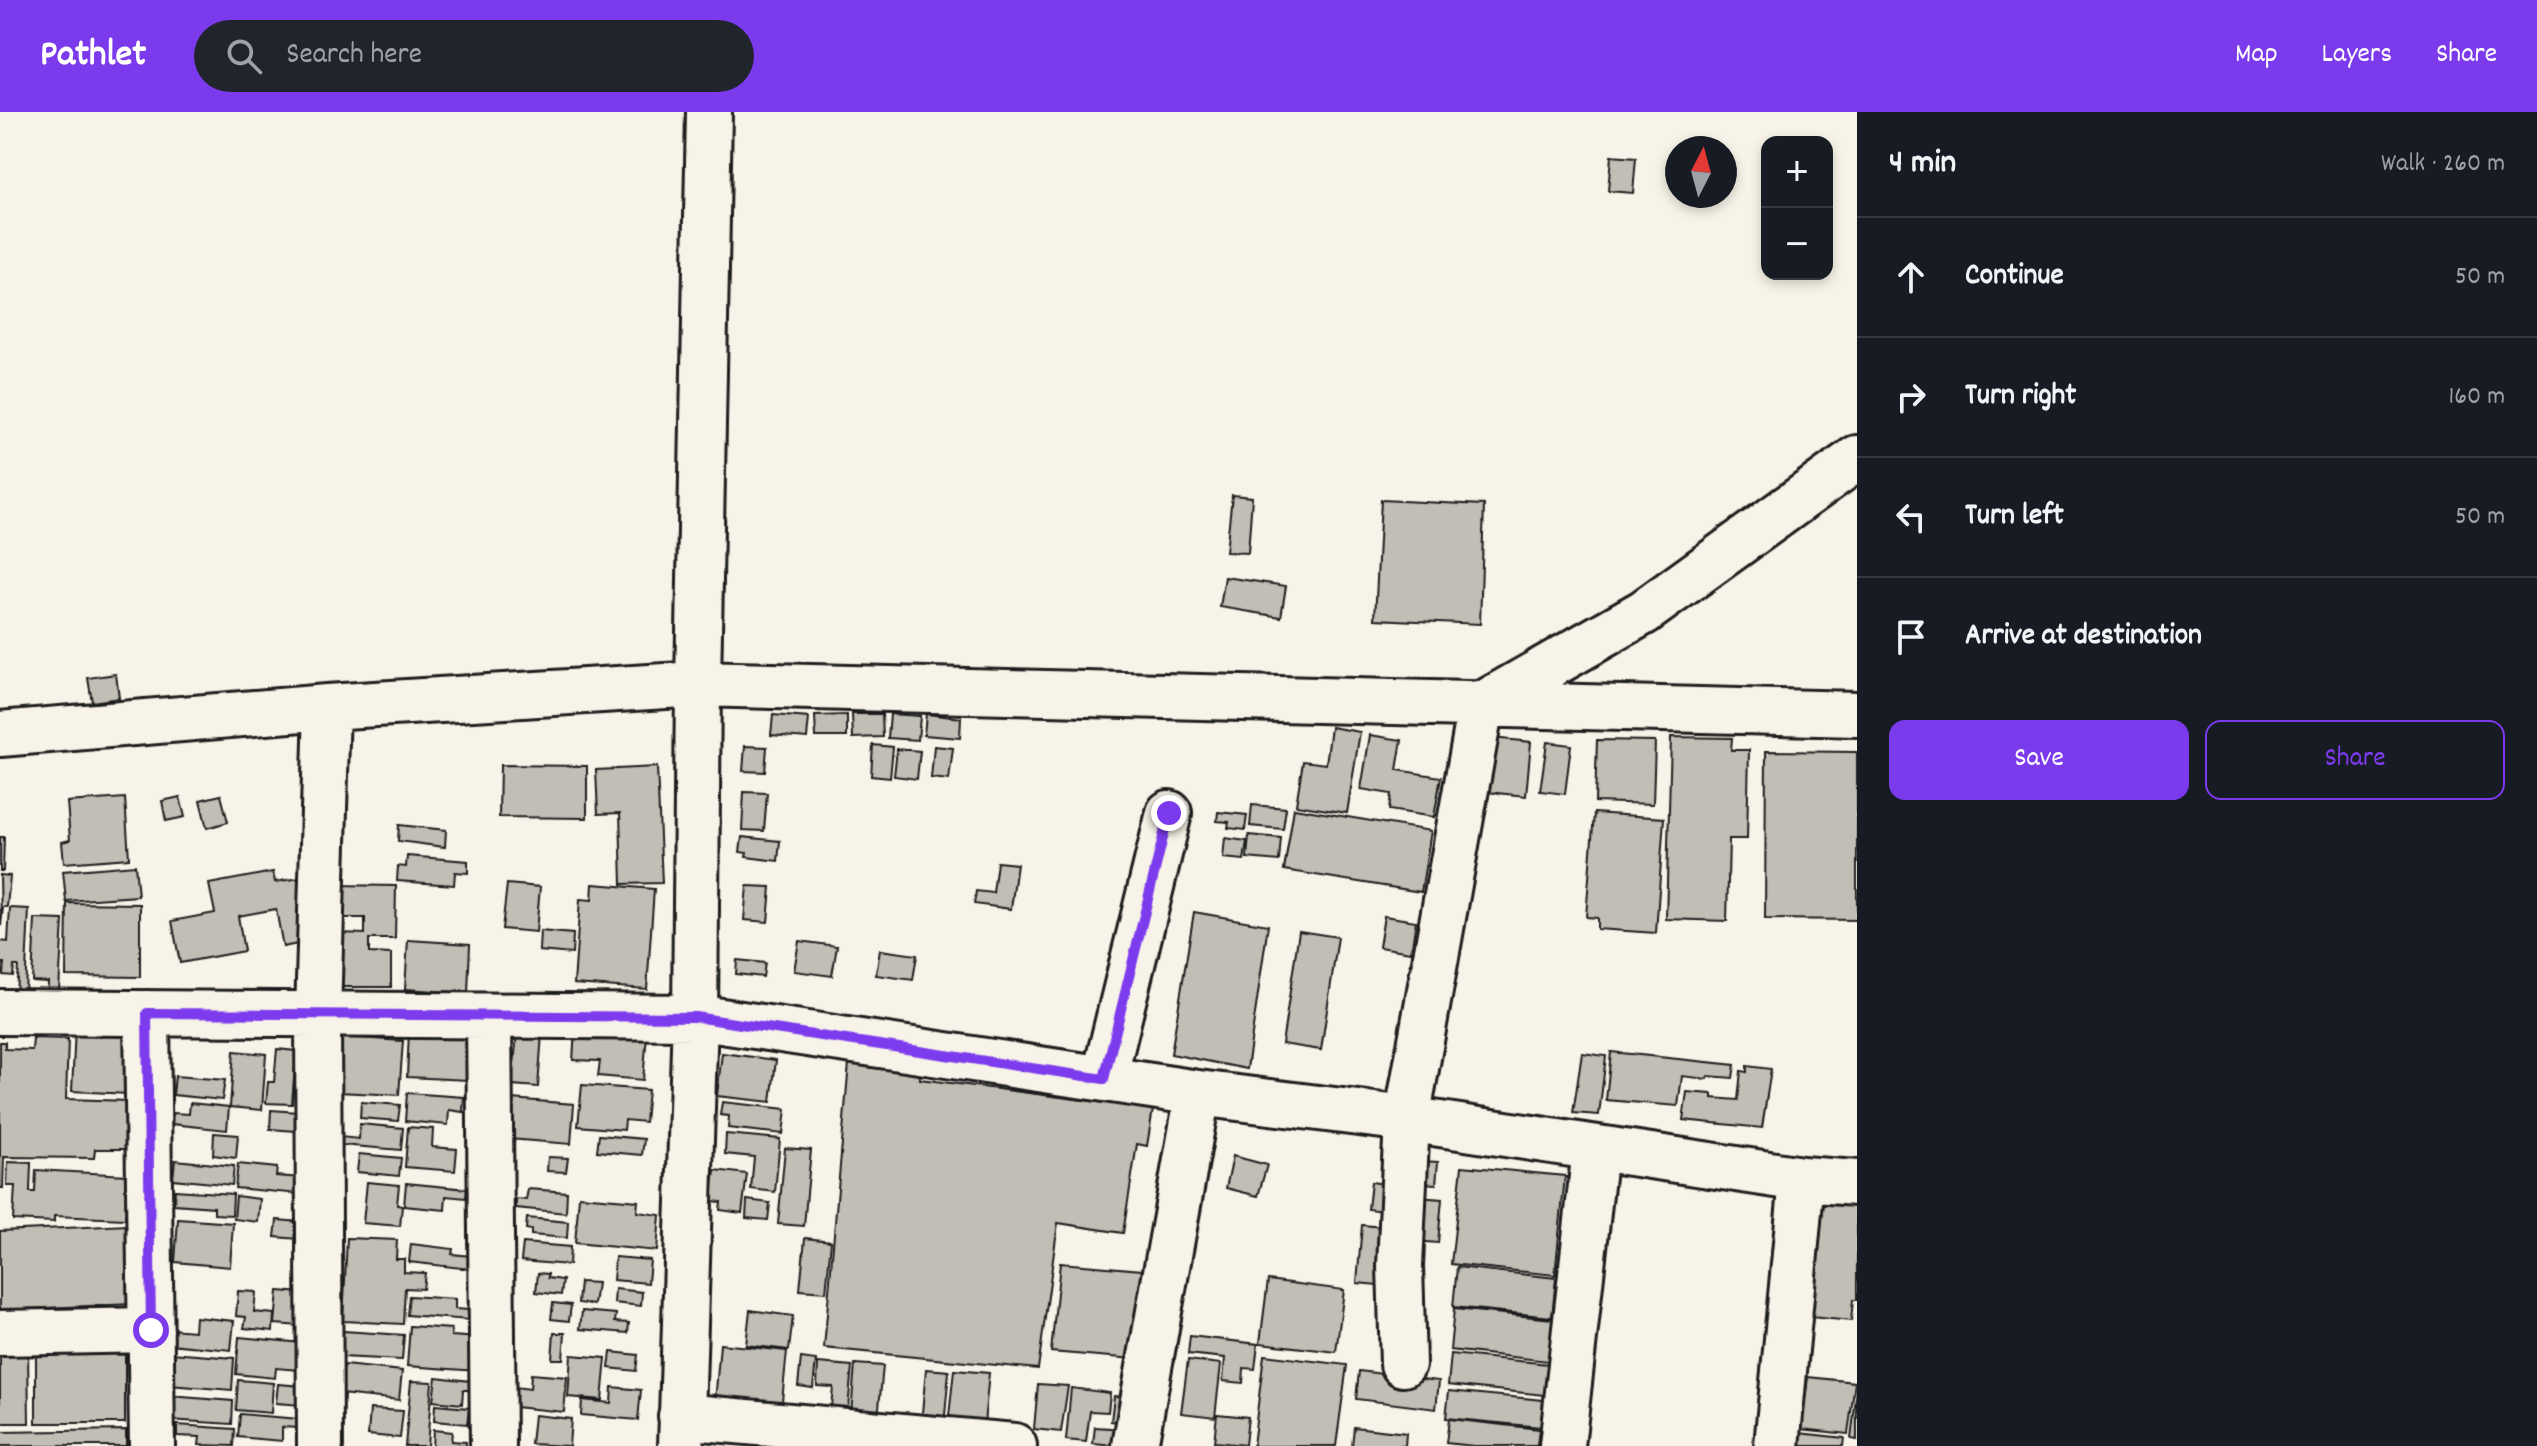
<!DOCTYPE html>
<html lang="en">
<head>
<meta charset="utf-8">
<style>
	:root { --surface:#171b24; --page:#20242c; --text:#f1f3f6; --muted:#9ea1a6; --line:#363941; --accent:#7c3aed }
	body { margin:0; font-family:Dekko,sans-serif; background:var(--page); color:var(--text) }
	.controls { position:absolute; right:24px; top:24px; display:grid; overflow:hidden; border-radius:16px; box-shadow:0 4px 12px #0003 }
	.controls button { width:72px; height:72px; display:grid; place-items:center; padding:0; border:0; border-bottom:2px solid var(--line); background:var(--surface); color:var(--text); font:40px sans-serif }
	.compass { position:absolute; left:1665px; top:24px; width:72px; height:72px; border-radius:50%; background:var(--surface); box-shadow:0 4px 12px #0003; rotate:6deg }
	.stop { position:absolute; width:24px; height:24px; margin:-18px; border:6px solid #7c3aed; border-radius:50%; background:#fff }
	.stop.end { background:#7c3aed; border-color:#fff; box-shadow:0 2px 8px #0008 }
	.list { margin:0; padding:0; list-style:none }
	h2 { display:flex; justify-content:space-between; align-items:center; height:104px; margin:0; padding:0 32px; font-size:34px }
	h2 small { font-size:26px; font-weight:400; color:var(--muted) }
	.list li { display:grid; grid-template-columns:52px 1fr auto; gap:24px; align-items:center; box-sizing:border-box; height:120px; padding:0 32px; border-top:2px solid var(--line) }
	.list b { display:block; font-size:30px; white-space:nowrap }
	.list em { font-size:26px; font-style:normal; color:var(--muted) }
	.actions { display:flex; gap:16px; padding:24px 32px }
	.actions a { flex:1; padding:18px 0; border:2px solid var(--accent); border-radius:16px; text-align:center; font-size:28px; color:var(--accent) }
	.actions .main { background:var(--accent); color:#fff }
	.icon { flex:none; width:44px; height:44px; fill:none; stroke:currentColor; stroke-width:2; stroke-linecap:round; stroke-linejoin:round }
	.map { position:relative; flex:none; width:1857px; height:1334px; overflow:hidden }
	header { display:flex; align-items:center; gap:48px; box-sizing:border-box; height:112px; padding:0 40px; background:var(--accent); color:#fff }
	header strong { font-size:38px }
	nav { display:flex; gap:44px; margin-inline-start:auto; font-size:28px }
	.search { width:560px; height:72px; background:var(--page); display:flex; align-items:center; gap:20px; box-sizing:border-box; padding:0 28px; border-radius:44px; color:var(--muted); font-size:30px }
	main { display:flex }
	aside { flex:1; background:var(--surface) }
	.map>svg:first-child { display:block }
	.building { fill:#c0beb5; stroke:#1c1c1c; stroke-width:2 }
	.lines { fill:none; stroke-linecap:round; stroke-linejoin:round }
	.minor-casing { stroke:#1c1c1c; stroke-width:50 }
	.minor { stroke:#f7f3e8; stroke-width:44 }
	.route { stroke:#7c3aed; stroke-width:10 }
</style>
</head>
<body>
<header>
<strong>Pathlet</strong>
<div class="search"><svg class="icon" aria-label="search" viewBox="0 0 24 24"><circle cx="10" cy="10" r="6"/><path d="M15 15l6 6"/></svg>Search here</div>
<nav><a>Map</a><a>Layers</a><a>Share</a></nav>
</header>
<main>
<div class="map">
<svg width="1857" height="1334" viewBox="0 0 1857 1334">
	<rect width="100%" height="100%" fill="#f7f3e8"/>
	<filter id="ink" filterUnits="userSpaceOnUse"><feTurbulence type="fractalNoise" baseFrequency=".0125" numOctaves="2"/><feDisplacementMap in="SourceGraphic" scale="16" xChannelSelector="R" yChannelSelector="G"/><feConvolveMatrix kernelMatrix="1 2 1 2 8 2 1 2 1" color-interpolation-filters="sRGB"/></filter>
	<g filter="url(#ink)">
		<path class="building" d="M 1611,44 L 1636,46 L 1633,81 L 1608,79 Z
			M 1232,383 L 1252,385 L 1248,441 L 1226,440 Z
			M 1381,388 L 1484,393 L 1480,512 L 1375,507 Z
			M 1225,465 L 1286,474 L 1281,505 L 1220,495 Z
			M 116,562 L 119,586 L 92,590 L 88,566 Z
			M 852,602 L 882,602 L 883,625 L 853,626 Z
			M 890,602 L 920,604 L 918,628 L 888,626 Z
			M 926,602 L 961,606 L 960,626 L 924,623 Z
			M 773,603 L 809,606 L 807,626 L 771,623 Z
			M 847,603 L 847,625 L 816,625 L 815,604 Z
			M 1331,615 L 1360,620 L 1347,701 L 1296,693 L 1303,649 L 1326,652 Z
			M 1370,623 L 1402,628 L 1397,658 L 1441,665 L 1434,705 L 1389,698 L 1391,682 L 1361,677 Z
			M 1671,625 L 1732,626 L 1731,638 L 1749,638 L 1747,727 L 1729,727 L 1727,809 L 1666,807 Z
			M 1492,626 L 1531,630 L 1526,684 L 1487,680 Z
			M 1597,628 L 1655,629 L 1653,692 L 1595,690 Z
			M 1547,630 L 1571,633 L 1565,682 L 1540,679 Z
			M 873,633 L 893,635 L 890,666 L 871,664 Z
			M 745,634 L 767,635 L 765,660 L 743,659 Z
			M 934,634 L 953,636 L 949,668 L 931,666 Z
			M 897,637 L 920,639 L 917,667 L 894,664 Z
			M 1766,639 L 1857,640 L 1857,808 L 1765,807 Z
			M 500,653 L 587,654 L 587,706 L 499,705 Z
			M 657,655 L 662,771 L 622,772 L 620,701 L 598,702 L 596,658 Z
			M 744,680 L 767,681 L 764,719 L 742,718 Z
			M 221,683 L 228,710 L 207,716 L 200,688 Z
			M 180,685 L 185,705 L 166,709 L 162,689 Z
			M 125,686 L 129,746 L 64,751 L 62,730 L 70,728 L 67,690 Z
			M 1252,693 L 1286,696 L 1283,717 L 1250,714 Z
			M 1294,696 L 1431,719 L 1421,780 L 1284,758 Z
			M 1218,700 L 1247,703 L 1245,718 L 1228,716 L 1229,710 L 1217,709 Z
			M 1594,701 L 1664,706 L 1656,821 L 1597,817 L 1597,806 L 1586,805 Z
			M 399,713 L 446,718 L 445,735 L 398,729 Z
			M 1249,723 L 1281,726 L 1279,749 L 1247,746 Z
			M 0,725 L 4,725 L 3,759 L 0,759 Z
			M 742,725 L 780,729 L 778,749 L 746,745 L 747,741 L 740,740 Z
			M 1225,726 L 1247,729 L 1244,748 L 1223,746 Z
			M 407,744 L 468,749 L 468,761 L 455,760 L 454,773 L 397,769 L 398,754 L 406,755 Z
			M 997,750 L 1017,752 L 1011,797 L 974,792 L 976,779 L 993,781 Z
			M 135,753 L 138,784 L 66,789 L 63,759 Z
			M 273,760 L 275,770 L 300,766 L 312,829 L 283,835 L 276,797 L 238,804 L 244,839 L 180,851 L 172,809 L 215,801 L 209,772 Z
			M 0,763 L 10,764 L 7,795 L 3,795 L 1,814 Z
			M 507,772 L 540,775 L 536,820 L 502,817 Z
			M 593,772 L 654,777 L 647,877 L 574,872 L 580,787 L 592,788 Z
			M 334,773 L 396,774 L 395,827 L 369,827 L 369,841 L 391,842 L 391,875 L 341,875 L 341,821 L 365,822 L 365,806 L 333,806 Z
			M 747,774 L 771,775 L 768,810 L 744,808 Z
			M 67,791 L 140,792 L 140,865 L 66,864 Z
			M 10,796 L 29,797 L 25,880 L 16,880 L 18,854 L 14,854 L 13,864 L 3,863 L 4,851 L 0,851 L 0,829 L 8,830 Z
			M 1194,800 L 1268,813 L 1247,957 L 1171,942 Z
			M 1384,804 L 1416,809 L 1411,840 L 1379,835 Z
			M 35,807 L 63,808 L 58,896 L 47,895 L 48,870 L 32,869 Z
			M 540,819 L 573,822 L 572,842 L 539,839 Z
			M 1299,819 L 1338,825 L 1321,938 L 1282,932 Z
			M 408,828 L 470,832 L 468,881 L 405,877 Z
			M 799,829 L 837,834 L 832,864 L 794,859 Z
			M 880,838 L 917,843 L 913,868 L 876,863 Z
			M 737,848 L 765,851 L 763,865 L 736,862 Z
			M 75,915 L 131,917 L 128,982 L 72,979 Z
			M 575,918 L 647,923 L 643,968 L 598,964 L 600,949 L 573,948 Z
			M 409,919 L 471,923 L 468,968 L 407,965 Z
			M 517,921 L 542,922 L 538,975 L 512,973 Z
			M 342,925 L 403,929 L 399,983 L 338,980 Z
			M 33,926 L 68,927 L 66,987 L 129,989 L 128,1037 L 95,1037 L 94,1046 L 4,1045 L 3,1076 L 0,1076 L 0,930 L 5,930 L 5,937 L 32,938 Z
			M 277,937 L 296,939 L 292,992 L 266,991 L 268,970 L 274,970 Z
			M 234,939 L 266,942 L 262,998 L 230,995 Z
			M 1611,940 L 1735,953 L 1733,966 L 1708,964 L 1707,967 L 1682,964 L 1678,994 L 1606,988 Z
			M 722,941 L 776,948 L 771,990 L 717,984 Z
			M 1582,941 L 1606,944 L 1599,1003 L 1573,1001 Z
			M 849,951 L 920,959 L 920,967 L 1153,997 L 1147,1034 L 1137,1032 L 1123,1121 L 1058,1111 L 1038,1257 L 824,1236 Z
			M 1747,954 L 1771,957 L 1762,1016 L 1683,1008 L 1687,980 L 1712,982 L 1712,986 L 1738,988 L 1741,959 L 1747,960 Z
			M 175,964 L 225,968 L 222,988 L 173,983 Z
			M 582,973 L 648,978 L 645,1010 L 625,1008 L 624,1018 L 578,1014 Z
			M 407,981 L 464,985 L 463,1000 L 449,998 L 448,1013 L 405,1009 Z
			M 511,987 L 574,992 L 571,1032 L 509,1027 Z
			M 361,990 L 400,993 L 398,1009 L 360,1006 Z
			M 722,990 L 786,997 L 783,1022 L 728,1016 L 729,1004 L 720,1003 Z
			M 190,991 L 229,995 L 227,1018 L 172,1012 L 173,1001 L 189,1002 Z
			M 271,998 L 298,1000 L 296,1019 L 270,1017 Z
			M 360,1012 L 403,1016 L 401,1038 L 341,1033 L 341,1025 L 359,1027 Z
			M 408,1015 L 433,1017 L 432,1035 L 457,1037 L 455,1059 L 405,1055 Z
			M 214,1021 L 238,1023 L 236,1046 L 213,1043 Z
			M 726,1022 L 780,1027 L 775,1080 L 751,1077 L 754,1045 L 725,1042 Z
			M 599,1023 L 644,1027 L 642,1043 L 597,1039 Z
			M 785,1036 L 811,1038 L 804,1114 L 778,1112 Z
			M 359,1042 L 401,1046 L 399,1064 L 357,1060 Z
			M 1233,1044 L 1267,1053 L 1258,1084 L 1226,1076 Z
			M 548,1045 L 568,1046 L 566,1060 L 547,1059 Z
			M 175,1048 L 234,1054 L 232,1073 L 173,1067 Z
			M 1421,1049 L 1438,1050 L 1436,1072 L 1419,1071 Z
			M 8,1050 L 31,1051 L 30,1080 L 35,1080 L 36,1058 L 127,1063 L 125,1107 L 54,1104 L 54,1110 L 13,1108 L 15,1074 L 7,1074 Z
			M 238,1052 L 277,1056 L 276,1064 L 302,1066 L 300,1082 L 235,1076 Z
			M 1462,1054 L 1565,1064 L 1555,1163 L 1451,1152 Z
			M 715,1058 L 747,1062 L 742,1101 L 720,1098 L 721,1090 L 711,1089 Z
			M 367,1070 L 399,1073 L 397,1093 L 402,1094 L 400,1114 L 363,1111 Z
			M 1371,1070 L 1386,1072 L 1384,1099 L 1368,1097 Z
			M 406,1071 L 467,1077 L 466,1086 L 446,1084 L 445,1098 L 404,1094 Z
			M 528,1077 L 567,1080 L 566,1101 L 516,1096 L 516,1087 L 526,1088 Z
			M 175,1078 L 233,1082 L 232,1103 L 214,1102 L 214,1095 L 174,1092 Z
			M 236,1084 L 260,1087 L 258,1110 L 234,1107 Z
			M 579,1084 L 638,1089 L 637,1100 L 660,1103 L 657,1139 L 575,1131 Z
			M 1418,1085 L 1442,1087 L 1438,1131 L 1414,1129 Z
			M 747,1088 L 770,1091 L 768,1108 L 746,1106 Z
			M 1824,1090 L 1857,1094 L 1857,1188 L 1853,1188 L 1851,1209 L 1811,1205 Z
			M 527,1106 L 568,1110 L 567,1126 L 531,1123 L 531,1118 L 526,1117 Z
			M 178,1107 L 233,1111 L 230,1155 L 175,1150 Z
			M 277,1108 L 300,1110 L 299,1127 L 275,1125 Z
			M 128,1113 L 132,1192 L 0,1198 L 0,1119 Z
			M 1362,1113 L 1383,1115 L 1378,1173 L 1357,1171 Z
			M 347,1126 L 397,1128 L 396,1147 L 404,1147 L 404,1160 L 425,1161 L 423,1177 L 405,1176 L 403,1212 L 343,1209 Z
			M 805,1126 L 831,1129 L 826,1180 L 800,1178 Z
			M 523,1131 L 570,1135 L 569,1153 L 521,1149 Z
			M 411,1132 L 453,1137 L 452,1142 L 471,1144 L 470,1157 L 409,1150 Z
			M 615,1145 L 650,1148 L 648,1171 L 613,1168 Z
			M 1060,1151 L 1142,1158 L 1134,1247 L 1051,1240 Z
			M 1457,1155 L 1556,1166 L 1552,1205 L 1453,1195 Z
			M 538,1161 L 548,1162 L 548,1166 L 563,1168 L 561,1183 L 536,1180 Z
			M 1268,1168 L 1344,1178 L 1336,1240 L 1260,1231 Z
			M 580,1170 L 597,1171 L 594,1193 L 578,1191 Z
			M 615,1177 L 642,1180 L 641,1194 L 614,1191 Z
			M 238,1179 L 256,1180 L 254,1200 L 274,1202 L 273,1219 L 244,1216 L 246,1205 L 236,1204 Z
			M 278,1179 L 303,1181 L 301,1214 L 275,1212 Z
			M 409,1184 L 455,1187 L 455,1197 L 469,1198 L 469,1208 L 407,1203 Z
			M 553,1191 L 571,1193 L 569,1209 L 551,1207 Z
			M 1454,1197 L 1553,1207 L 1548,1249 L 1450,1238 Z
			M 750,1198 L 793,1204 L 789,1238 L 746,1233 Z
			M 582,1199 L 616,1202 L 615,1210 L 629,1211 L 628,1221 L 580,1217 Z
			M 195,1205 L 234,1209 L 231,1238 L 170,1232 L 171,1217 L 194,1219 Z
			M 410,1214 L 451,1217 L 451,1224 L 480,1226 L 478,1259 L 407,1254 Z
			M 343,1219 L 404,1223 L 402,1248 L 341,1245 Z
			M 554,1221 L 565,1221 L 563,1247 L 552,1247 Z
			M 1190,1224 L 1258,1232 L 1255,1257 L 1244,1256 L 1243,1271 L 1223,1269 L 1225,1246 L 1188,1242 Z
			M 239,1225 L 302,1231 L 299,1258 L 276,1256 L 275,1266 L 236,1262 Z
			M 720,1232 L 787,1239 L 780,1309 L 714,1302 Z
			M 36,1233 L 125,1233 L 125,1311 L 36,1311 Z
			M 0,1238 L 28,1238 L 29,1311 L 0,1311 Z
			M 611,1240 L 638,1243 L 636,1259 L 609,1256 Z
			M 171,1241 L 234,1246 L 232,1278 L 169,1273 Z
			M 1451,1242 L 1548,1252 L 1545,1283 L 1448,1273 Z
			M 571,1243 L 606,1246 L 602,1288 L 568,1285 Z
			M 1264,1243 L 1347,1253 L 1336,1334 L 1253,1334 Z
			M 801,1246 L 816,1248 L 813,1276 L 798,1274 Z
			M 1188,1248 L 1221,1252 L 1215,1305 L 1181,1301 Z
			M 818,1251 L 852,1254 L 847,1307 L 830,1305 L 833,1275 L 817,1274 Z
			M 855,1252 L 883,1254 L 877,1317 L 850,1314 Z
			M 344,1253 L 402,1259 L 399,1288 L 341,1282 Z
			M 926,1257 L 949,1259 L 944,1314 L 921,1312 Z
			M 954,1258 L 989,1261 L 983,1322 L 947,1323 Z
			M 1359,1259 L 1439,1269 L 1436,1297 L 1356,1287 Z
			M 531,1262 L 567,1265 L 564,1300 L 505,1294 L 506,1274 L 530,1277 Z
			M 436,1265 L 470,1269 L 469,1278 L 463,1278 L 462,1292 L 433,1289 Z
			M 1808,1265 L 1855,1270 L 1848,1322 L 1801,1317 Z
			M 238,1268 L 273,1271 L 271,1301 L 236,1298 Z
			M 411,1269 L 432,1270 L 427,1334 L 405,1334 Z
			M 278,1272 L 303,1274 L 302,1293 L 276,1291 Z
			M 1038,1272 L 1068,1274 L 1061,1320 L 1034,1317 Z
			M 612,1275 L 641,1278 L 638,1308 L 581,1303 L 582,1288 L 611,1291 Z
			M 1071,1276 L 1110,1281 L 1108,1300 L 1090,1299 L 1086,1330 L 1066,1328 Z
			M 1857,1277 L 1857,1328 L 1851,1327 Z
			M 1449,1279 L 1543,1288 L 1541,1315 L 1446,1306 Z
			M 169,1284 L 233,1289 L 232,1312 L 168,1308 Z
			M 1114,1284 L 1133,1286 L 1130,1311 L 1111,1309 Z
			M 435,1293 L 469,1296 L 467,1312 L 434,1309 Z
			M 370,1297 L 403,1299 L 400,1326 L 368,1323 Z
			M 240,1302 L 299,1307 L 298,1316 L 282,1315 L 282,1329 L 238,1325 Z
			M 1217,1302 L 1248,1305 L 1245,1333 L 1214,1330 Z
			M 534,1303 L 571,1307 L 569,1334 L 531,1332 Z
			M 1449,1307 L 1539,1317 L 1537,1334 L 1474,1334 L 1446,1331 Z
			M 177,1313 L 235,1317 L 234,1334 L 199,1333 L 200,1325 L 177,1324 Z
			M 1095,1315 L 1125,1317 L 1116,1334 L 1093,1332 Z
			M 1354,1315 L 1406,1321 L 1405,1334 L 1352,1334 Z
			M 126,1318 L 126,1334 L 0,1334 L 0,1320 Z
			M 433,1318 L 452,1320 L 451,1329 L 466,1330 L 466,1334 L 432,1334 Z
			M 1799,1321 L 1844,1326 L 1843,1334 L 1798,1334 Z"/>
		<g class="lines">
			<g class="minor-casing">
				<path id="minor" d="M 0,622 L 327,595 L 698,572 L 709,0
					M 0,900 L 695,905 L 1198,981 L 1407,1007 L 1802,1067 L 1857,1071
					M 147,901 L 152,1334
					M 489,904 L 493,1334
					M 1104,967 L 1169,701
					M 0,1221 L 151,1218
					M 1403,1252 L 1400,1154 L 1407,1007 L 1481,593 L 1644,500 L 1857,346
					M 681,1304 L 1014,1334
					M 320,1334 L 318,903 L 327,595
					M 681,1334 L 695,905 L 698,572 L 1857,602
					M 1135,1334 L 1198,981
					M 1562,1334 L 1595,1037
					M 1777,1334 L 1802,1067"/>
			</g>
			<use href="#minor" class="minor"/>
		</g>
	</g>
	<g class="lines" filter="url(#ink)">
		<path class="route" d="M 151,1218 L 147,901 L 695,905 L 1104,967 L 1169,701"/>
	</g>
</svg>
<div class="controls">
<button>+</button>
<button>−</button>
</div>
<svg class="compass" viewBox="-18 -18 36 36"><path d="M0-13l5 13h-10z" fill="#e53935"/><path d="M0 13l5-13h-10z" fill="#9ea1a6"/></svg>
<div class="stop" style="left:151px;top:1218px"></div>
<div class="stop end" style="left:1169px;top:701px"></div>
</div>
<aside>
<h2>4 min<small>Walk · 260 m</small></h2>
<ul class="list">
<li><svg class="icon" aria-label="ahead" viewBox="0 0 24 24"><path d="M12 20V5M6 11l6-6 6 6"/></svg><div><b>Continue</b></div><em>50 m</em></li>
<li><svg class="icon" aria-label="right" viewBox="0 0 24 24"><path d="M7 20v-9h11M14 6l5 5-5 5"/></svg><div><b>Turn right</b></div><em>160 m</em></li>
<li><svg class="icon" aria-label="left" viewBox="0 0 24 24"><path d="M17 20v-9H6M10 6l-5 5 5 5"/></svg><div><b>Turn left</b></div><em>50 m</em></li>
<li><svg class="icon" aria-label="arrive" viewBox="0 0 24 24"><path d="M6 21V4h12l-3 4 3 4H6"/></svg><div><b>Arrive at destination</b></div></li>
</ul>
<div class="actions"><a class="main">Save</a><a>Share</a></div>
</aside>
</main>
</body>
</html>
